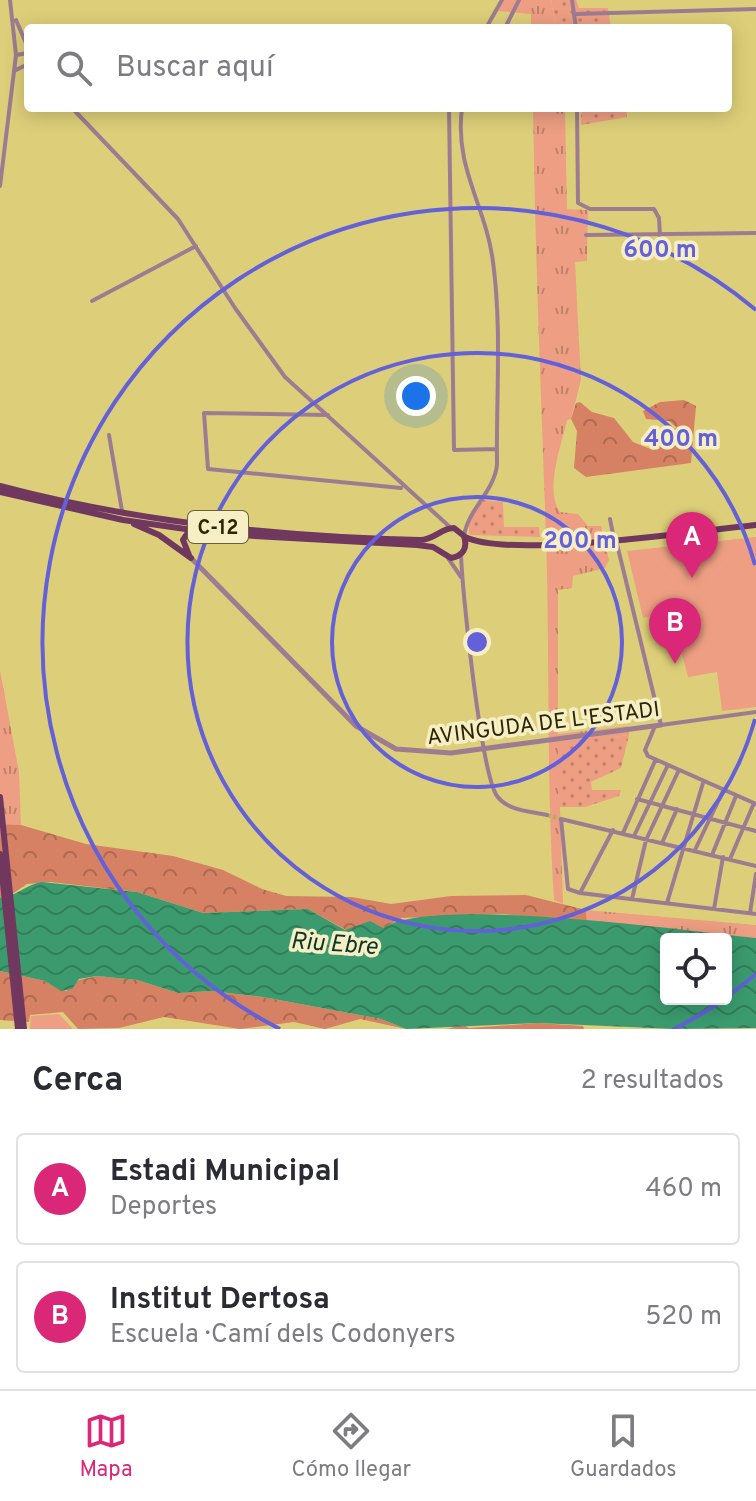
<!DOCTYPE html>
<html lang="es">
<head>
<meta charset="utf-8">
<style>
	:root { --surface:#fff; --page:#f7f7f7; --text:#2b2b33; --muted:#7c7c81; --line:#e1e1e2; --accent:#db2777 }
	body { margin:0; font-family:Overpass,sans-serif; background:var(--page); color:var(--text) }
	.controls { position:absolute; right:24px; bottom:24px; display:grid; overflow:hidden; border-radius:8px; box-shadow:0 4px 20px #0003 }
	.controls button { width:72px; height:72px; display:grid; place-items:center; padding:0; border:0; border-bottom:2px solid var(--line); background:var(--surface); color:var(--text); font:40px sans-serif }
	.you { position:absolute; left:416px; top:396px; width:28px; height:28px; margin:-20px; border:6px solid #fff; border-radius:50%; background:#1a73e8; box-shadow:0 0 0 12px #1a73e833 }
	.badge { display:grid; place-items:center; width:52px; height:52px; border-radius:50%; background:var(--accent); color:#fff; font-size:26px; font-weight:700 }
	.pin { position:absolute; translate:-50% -66px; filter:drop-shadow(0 2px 4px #0008) }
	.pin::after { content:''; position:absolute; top:42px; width:28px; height:24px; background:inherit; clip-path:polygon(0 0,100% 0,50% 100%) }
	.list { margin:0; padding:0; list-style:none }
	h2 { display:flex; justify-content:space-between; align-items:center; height:104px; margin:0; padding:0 32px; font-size:34px }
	h2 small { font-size:26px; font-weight:400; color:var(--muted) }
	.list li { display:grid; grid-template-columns:52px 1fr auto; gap:24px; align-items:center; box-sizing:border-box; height:112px; margin:0 16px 16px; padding:0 16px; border:2px solid var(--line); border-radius:8px }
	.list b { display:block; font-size:30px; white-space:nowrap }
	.list p { margin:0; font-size:26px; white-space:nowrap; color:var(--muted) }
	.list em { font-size:26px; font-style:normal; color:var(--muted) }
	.icon { flex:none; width:44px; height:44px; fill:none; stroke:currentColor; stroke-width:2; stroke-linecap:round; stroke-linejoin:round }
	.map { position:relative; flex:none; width:756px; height:1029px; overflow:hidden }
	.search { position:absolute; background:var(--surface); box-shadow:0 4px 20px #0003; left:24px; right:24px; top:24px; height:88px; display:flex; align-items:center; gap:20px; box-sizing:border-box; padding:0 28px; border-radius:8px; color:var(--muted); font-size:30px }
	.sheet { height:360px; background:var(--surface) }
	nav { display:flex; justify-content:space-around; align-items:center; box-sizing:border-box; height:112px; border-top:2px solid var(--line); background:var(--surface); font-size:22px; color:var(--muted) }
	nav a { display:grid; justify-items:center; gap:4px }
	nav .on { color:var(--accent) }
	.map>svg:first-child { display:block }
	.grass { fill:url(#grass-tufts) }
	.forest { fill:url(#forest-crowns) }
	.park { fill:#ee9f83 }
	.garden { fill:url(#garden-dots) }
	.water { fill:url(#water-waves); fill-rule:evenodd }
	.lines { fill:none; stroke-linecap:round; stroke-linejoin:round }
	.minor-tunnel { stroke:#b9ad61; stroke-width:4; stroke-dasharray:4 2; stroke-linecap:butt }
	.minor { stroke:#9d7c91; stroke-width:4 }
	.tertiary { stroke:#9d7c91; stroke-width:5 }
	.primary { stroke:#70375f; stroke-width:6 }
	.ring { fill:none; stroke:#6360d9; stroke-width:4 }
	.labels { text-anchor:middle; stroke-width:7; stroke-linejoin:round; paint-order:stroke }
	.shield { fill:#f6efc6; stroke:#68623c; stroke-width:2 }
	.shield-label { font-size:20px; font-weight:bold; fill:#2b2601 }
	.street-label { font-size:22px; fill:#2b2601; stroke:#f6efc6 }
	.water-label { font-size:24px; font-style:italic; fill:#0c3523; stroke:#f6efc6 }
	.centre { fill:#6360d9; stroke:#f6efc6; stroke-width:4 }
	.ring-label { font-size:24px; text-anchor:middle; font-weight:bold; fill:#6360d9; stroke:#f6efc6; stroke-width:7; stroke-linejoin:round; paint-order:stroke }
</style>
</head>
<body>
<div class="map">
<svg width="756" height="1029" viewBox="0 0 756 1029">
	<defs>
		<pattern id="grass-tufts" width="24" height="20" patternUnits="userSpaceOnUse" patternTransform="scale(2)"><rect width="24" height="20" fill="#ee9f83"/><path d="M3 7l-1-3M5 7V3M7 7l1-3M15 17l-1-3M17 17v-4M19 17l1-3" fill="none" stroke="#c18169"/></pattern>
		<pattern id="forest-crowns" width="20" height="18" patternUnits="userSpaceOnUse" patternTransform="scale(2)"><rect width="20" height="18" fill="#d68164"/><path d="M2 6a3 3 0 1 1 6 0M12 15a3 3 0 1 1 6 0" fill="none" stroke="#ae6950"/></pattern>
		<pattern id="garden-dots" width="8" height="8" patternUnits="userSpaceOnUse" patternTransform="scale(2)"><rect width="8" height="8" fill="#ee9f83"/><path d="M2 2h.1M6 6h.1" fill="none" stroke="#c18169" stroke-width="1.8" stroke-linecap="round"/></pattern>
		<pattern id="water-waves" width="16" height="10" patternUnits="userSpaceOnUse" patternTransform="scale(2)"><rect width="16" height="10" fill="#3b9b6f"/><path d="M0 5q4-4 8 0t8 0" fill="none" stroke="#327e59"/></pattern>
	</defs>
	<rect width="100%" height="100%" fill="#ddcf79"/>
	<path class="grass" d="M 504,0 L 551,0 L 556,28 L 531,28 L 531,14 L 498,11 Z
		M 533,108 L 565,108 L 567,209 L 588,210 L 587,261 L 575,262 L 581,380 L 571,419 L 567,420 C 562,444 544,490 560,512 L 578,514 L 588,526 L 601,526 L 609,560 L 605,568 L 573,576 L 572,588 L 558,590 L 558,734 L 628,726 L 629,735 L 558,744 L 563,904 L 554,900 C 546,779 550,658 546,537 C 541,394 535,251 533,108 Z
		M 0,670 L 19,772 L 21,825 L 0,824 Z
		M 586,910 L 756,925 L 756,938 L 587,923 Z"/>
	<path class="forest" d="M 684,400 L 696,406 L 691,463 L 586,477 L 574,468 L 577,431 L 571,419 L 576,403 L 580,402 L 592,412 L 614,418 L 633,442 L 653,450 L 673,439 L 676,427 L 669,421 L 646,419 L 643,411 L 660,402 Z
		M 0,824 L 21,825 L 86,844 L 173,856 L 223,870 L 262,889 L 286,896 L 352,897 L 391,904 L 451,896 L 526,895 L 586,910 L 587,923 L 503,914 L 402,918 L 383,928 L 346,930 L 308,909 L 203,913 L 137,892 L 50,882 L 27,884 L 8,897 L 0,898 Z
		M 0,971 L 45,981 L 66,991 L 79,980 L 97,976 L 137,980 L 178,993 L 211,991 L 263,997 L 381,1019 L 406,1029 L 360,1019 L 325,1029 L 294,1022 L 240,1029 L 164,1017 L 119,1028 L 78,1029 L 63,1012 L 30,1015 L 29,1022 L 0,1020 Z
		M 538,1023 L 583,1026 L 584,1029 L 446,1029 L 464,1025 L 469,1028 Z"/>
	<path class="park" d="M 756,537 L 756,707 L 722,711 L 717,672 L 688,677 L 671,612 L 643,618 L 627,551 Z
		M 59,1014 L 73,1029 L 30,1029 L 31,1016 Z"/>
	<path class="garden" d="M 551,0 L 576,0 L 579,8 L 608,8 L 611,28 L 556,28 Z
		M 581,108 L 626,108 L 627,117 L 581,125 Z
		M 482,500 L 503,502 L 504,527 L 539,527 L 540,537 L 470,535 L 468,523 Z
		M 629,735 L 621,768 L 591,782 L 592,790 L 621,790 L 619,796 L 585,807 L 558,807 L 558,743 Z"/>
	<path class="water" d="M 42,882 L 137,892 L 203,913 L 308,909 L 345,930 L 370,921 L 383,928 C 432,895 687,931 756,938 L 756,1028 L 674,1029 L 538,1023 L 406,1029 L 381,1019 L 263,997 L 211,991 L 178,993 L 137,980 L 97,976 L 79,979 L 72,989 L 61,991 L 45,981 L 0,971 L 0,898 C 16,897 26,884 42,882 ZM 666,939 L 726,939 L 726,999 L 666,999 Z"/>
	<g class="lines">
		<path class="minor-tunnel" d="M 547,815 L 561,819"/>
		<path class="minor" d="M 572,0 L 576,28
			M 575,14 L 756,9
			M 16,20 L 28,48
			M 486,28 L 502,0
			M 505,28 L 519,0
			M 16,55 L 28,53
			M 16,70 L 28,64
			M 72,108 L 178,219 L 235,308 L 285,377 L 451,528
			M 449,108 L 454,450 L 497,449
			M 462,108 C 454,168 486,206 493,262 C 502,328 496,399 497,465 C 494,492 468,509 464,536
			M 577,108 L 578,203 L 590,209 L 654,209 L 659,218 L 660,236
			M 0,186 L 16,55 L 10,0
			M 586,235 L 756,233
			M 92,301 L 196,246
			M 328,415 L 204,413 L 208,469 L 401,488
			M 109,435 L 122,511
			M 610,519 L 614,539
			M 616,540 L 661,725 L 756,712
			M 461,554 C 462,591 481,773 497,796 C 508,811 530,811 547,815
			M 448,558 L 461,577
			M 655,726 L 645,750 L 648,756 L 756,804
			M 637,799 L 756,831
			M 623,833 L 655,761
			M 634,836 L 667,767
			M 662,843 L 677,809
			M 695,850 L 723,791
			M 712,855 L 736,796
			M 730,859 L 754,803
			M 756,866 L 561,819 L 568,889 L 580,893 L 756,914
			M 580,893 L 613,830
			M 632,899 L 646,840 L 678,772
			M 667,903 L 703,783
			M 714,909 L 723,857
			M 750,913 L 756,874"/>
		<path class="tertiary" d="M 191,558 L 356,726 L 396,749 L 451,753 L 661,725"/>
		<path class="primary" d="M 0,486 C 136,522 280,537 420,540 C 434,540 441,528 454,528 L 464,536 C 468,548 463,556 451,558 L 433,547 L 417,545 L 220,534 L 123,520 L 0,492
			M 134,524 L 159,535 L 191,558
			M 465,537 C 511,559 696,531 756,525
			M 189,555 L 183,540 L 187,534 L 196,534
			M 0,797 L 24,1029
			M 0,854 L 18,1029"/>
	</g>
	<g class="ring">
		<circle cx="477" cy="642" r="145"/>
		<path d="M755 719A289 289 0 1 1 755 565"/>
		<path d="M756 974A434 434 0 0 1 729 995M723 1000A434 434 0 0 1 674 1029M280 1029A434 434 0 1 1 756 310"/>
	</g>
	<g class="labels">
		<rect class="shield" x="188" y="511" width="60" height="32" rx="6"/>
		<g class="shield-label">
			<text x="218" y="534">C-12</text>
		</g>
		<g class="street-label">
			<text transform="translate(543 722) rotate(-7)" y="8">AVINGUDA DE L'ESTADI</text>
		</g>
		<g class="water-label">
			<text transform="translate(334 943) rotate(4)" y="8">Riu Ebre</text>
		</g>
	</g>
	<circle cx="477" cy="642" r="12" class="centre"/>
	<g class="ring-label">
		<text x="660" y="257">600 m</text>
		<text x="681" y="446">400 m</text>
		<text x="580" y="548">200 m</text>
	</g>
</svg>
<div class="controls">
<button><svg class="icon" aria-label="locate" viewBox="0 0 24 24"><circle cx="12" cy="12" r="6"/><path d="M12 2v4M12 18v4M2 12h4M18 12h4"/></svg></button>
</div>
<div class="you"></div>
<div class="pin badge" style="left:692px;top:578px">A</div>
<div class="pin badge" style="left:675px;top:664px">B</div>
<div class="search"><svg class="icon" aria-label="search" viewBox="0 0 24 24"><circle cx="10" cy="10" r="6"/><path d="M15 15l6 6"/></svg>Buscar aquí</div>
</div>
<section class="sheet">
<h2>Cerca<small>2 resultados</small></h2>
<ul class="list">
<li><span class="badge">A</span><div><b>Estadi Municipal</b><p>Deportes</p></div><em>460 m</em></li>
<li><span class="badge">B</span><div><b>Institut Dertosa</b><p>Escuela · Camí dels Codonyers</p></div><em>520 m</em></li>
</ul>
</section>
<nav>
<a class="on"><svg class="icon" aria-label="map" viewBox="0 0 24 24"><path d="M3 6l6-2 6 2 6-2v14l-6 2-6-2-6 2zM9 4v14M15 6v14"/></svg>Mapa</a>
<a><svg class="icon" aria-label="directions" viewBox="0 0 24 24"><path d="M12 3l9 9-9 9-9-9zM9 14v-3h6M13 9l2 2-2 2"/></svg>Cómo llegar</a>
<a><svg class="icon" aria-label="saved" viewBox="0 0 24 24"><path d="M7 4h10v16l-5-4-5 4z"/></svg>Guardados</a>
</nav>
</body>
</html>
